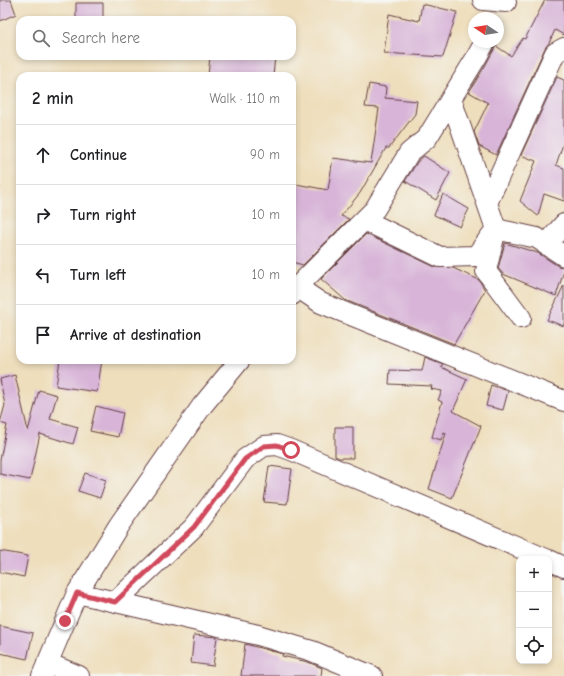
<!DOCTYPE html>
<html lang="en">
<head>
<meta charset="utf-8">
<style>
	:root { --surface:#fff; --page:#f2f2f2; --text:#202124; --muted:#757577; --line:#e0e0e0 }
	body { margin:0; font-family:"Comic Neue",sans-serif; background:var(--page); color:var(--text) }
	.controls { position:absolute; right:12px; bottom:12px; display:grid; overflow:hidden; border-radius:8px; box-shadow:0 2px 6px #0003 }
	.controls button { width:36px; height:36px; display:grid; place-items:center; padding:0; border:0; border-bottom:1px solid var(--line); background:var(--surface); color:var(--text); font:20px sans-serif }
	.compass { position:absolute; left:468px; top:12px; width:36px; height:36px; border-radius:50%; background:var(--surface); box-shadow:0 2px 6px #0003; rotate:282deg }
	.stop { position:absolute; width:12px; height:12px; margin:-9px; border:3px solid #d1495b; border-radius:50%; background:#fff }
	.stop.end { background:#d1495b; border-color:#fff; box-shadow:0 1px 4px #0008 }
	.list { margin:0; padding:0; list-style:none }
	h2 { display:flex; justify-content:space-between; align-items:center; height:52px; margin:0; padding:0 16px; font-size:17px }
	h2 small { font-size:13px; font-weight:400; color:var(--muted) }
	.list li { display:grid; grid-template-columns:26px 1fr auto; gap:12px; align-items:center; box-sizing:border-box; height:60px; padding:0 16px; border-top:1px solid var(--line) }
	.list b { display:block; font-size:15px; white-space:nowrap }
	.list em { font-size:13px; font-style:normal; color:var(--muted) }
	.icon { flex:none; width:22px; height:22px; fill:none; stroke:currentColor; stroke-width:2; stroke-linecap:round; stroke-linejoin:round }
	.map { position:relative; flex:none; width:564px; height:676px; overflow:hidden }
	.search { position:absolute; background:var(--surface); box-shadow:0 2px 6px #0003; left:16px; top:16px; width:280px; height:44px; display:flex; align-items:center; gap:10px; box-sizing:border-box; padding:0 14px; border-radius:12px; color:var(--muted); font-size:15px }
	.panel { position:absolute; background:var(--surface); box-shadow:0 2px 6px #0003; left:16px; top:72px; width:280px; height:292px; border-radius:12px }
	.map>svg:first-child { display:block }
	.building { fill:#d8b5d8 }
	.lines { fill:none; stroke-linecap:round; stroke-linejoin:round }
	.minor-casing { stroke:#633c41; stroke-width:22 }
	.minor { stroke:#fff; stroke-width:20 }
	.route { stroke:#d1495b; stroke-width:5 }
</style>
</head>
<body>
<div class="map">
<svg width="564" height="676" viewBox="0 0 564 676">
	<rect width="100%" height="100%" fill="#f6f6f2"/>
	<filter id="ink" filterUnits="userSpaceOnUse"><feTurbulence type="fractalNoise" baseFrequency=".025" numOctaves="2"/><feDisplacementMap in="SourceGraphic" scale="8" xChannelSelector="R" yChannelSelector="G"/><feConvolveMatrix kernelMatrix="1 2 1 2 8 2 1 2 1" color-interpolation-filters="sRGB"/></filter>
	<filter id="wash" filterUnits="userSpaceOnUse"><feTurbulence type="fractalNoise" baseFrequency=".012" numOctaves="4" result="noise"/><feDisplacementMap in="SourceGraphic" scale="16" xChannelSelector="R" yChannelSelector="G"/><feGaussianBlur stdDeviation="0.9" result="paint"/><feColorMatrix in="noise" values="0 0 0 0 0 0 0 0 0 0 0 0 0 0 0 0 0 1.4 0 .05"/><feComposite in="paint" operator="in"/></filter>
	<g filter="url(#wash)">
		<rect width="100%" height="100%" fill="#eedebc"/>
		<g id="blocks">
			<path class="building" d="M 0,0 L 11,0 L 16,14 L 0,21 Z
				M 545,0 L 564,0 L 564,35 L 555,30 L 549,43 L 545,48 L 496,155 L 479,146 L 474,132 L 488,103 L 469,92 L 485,66 L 496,46 L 511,56 L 523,38 L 525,39 Z
				M 76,3 L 103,3 L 103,20 L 76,20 Z
				M 422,4 L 457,12 L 443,57 L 384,53 L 389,14 L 419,21 Z
				M 210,56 L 275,56 L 273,76 L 208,76 Z
				M 557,77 L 564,80 L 564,141 L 556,165 L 564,168 L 564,201 L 544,194 L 538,216 L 520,201 L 536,161 L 521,155 Z
				M 369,84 L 386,87 L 385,98 L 417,101 L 415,114 L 389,148 L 386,148 L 360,193 L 341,216 L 349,219 L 303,265 L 292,262 L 292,217 L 296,184 L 328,190 L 333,158 L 371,163 L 379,108 L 365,107 Z
				M 424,156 L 450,173 L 436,200 L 405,181 L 418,161 Z
				M 443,194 L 469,209 L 460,227 L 434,215 Z
				M 366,234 L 435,267 L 453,268 L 479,280 L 485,290 L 454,344 L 345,300 L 321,279 Z
				M 505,243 L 538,253 L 558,266 L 564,267 L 564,271 L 556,296 L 503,274 L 498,268 Z
				M 564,285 L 564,326 L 547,320 Z
				M 425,357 L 443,364 L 441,367 L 467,379 L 453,411 L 481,426 L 452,498 L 429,489 L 446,433 L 444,432 L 441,440 L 432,437 L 442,402 L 438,400 L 442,391 L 431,389 L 432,386 L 389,384 L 390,370 L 422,371 Z
				M 60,360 L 102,360 L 97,392 L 56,386 Z
				M 15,375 L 28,431 L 39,390 L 57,395 L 50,419 L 78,427 L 73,444 L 40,434 L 30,480 L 0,474 L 0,460 L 7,425 L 0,423 L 5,405 L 0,379 Z
				M 491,385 L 508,391 L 503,410 L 486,406 Z
				M 96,406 L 123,413 L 118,437 L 90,431 Z
				M 335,427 L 353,427 L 353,458 L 339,458 L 335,456 Z
				M 269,466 L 292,469 L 287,504 L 264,502 Z
				M 85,473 L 106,480 L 100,498 L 78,491 Z
				M 0,551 L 28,556 L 24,577 L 0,572 Z
				M 0,626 L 33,633 L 27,659 L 0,653 Z
				M 194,635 L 217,637 L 213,666 L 191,663 Z
				M 245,644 L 283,654 L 282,656 L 308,662 L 322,668 L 321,676 L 241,676 Z"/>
		</g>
	</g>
	<g filter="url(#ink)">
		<use href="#blocks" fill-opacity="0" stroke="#633c41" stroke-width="1"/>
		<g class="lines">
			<g class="minor-casing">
				<path id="minor" d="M 483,0 L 506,2
					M 451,99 L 496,229 L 486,271 L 521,318
					M 487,203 L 555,53 L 564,48
					M 364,220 L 440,257 L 476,256 L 496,229 L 537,238 L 564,256
					M 546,245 L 564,224
					M 297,287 L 321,303 L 564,401
					M 292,295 L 297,287 L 375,209 L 409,153 L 427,138 L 476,58 L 485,42
					M 549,560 L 564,567
					M 77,593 L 258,635 L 312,651 L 372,676
					M 115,602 L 194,527 L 245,459 L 264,446 L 277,445 L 291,450 L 546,559
					M 47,663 L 79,676
					M 42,676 L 77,593 L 119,525 L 202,406 L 240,360"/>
			</g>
			<use href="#minor" class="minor"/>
		</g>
	</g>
	<g class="lines" filter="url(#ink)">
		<path class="route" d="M 65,621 L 77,593 L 115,602 L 194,527 L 245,459 L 264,446 L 277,445 L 291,450"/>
	</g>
</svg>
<div class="controls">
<button>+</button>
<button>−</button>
<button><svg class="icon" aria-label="locate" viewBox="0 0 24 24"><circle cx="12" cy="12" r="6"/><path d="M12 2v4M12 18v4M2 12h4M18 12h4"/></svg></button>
</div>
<svg class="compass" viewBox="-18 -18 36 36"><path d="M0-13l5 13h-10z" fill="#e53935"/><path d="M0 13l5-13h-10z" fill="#757577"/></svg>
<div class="stop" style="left:291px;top:450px"></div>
<div class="stop end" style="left:65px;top:621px"></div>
<div class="search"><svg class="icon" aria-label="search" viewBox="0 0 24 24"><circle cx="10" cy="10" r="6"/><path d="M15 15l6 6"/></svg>Search here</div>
<section class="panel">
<h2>2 min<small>Walk · 110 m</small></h2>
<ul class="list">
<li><svg class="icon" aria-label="ahead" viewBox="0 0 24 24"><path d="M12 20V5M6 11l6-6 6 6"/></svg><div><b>Continue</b></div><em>90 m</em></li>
<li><svg class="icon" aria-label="right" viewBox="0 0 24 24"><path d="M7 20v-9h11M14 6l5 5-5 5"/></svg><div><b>Turn right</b></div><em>10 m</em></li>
<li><svg class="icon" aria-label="left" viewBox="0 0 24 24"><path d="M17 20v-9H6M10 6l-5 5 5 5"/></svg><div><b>Turn left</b></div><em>10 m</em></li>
<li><svg class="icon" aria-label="arrive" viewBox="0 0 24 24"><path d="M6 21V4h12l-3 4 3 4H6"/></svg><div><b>Arrive at destination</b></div></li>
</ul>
</section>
</div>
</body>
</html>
